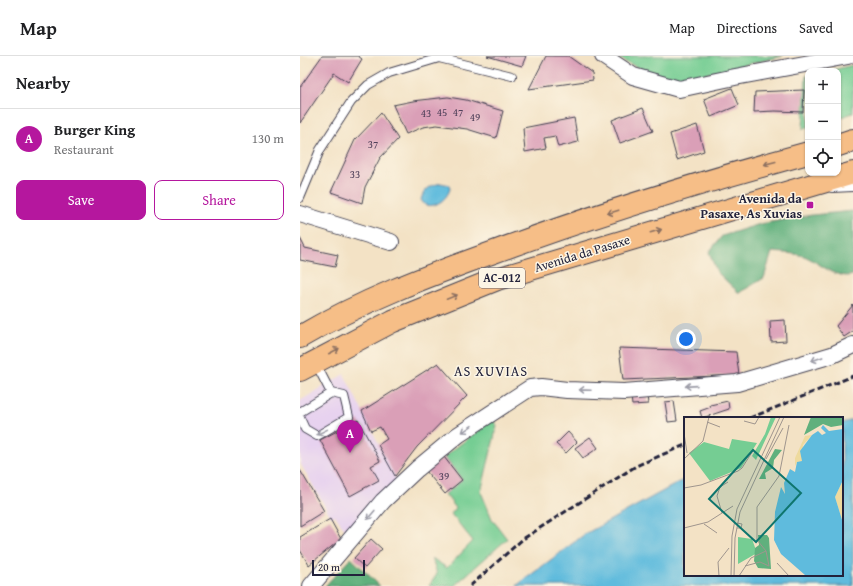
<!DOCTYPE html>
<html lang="en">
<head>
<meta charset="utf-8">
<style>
	:root { --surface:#fff; --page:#f2f2f2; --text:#202124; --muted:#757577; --line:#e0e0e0; --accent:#b5179e }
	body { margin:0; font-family:"Gentium Book Plus",serif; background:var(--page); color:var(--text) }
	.controls { position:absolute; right:12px; top:12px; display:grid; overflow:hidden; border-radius:8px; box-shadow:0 1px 3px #0004 }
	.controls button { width:36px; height:36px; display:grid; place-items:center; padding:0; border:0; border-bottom:1px solid var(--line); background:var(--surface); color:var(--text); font:20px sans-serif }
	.scale { position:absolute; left:12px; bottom:10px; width:53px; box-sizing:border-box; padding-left:4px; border:2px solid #22223b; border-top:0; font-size:11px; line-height:14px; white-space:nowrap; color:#22223b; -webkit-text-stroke:3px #fcf5e5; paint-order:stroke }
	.you { position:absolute; left:386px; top:283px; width:14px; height:14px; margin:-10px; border:3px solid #fff; border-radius:50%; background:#1a73e8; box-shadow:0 0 0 6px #1a73e833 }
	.badge { display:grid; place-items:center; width:26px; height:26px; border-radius:50%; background:var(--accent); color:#fff; font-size:13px; font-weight:700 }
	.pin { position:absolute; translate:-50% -33px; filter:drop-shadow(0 1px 2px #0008) }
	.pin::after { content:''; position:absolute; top:21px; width:14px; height:12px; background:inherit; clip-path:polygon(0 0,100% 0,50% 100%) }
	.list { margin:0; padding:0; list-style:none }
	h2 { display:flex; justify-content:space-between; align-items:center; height:52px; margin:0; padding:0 16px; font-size:17px }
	h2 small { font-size:13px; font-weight:400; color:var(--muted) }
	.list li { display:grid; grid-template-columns:26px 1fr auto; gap:12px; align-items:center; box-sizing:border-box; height:60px; padding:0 16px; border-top:1px solid var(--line) }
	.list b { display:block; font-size:15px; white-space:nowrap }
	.list p { margin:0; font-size:13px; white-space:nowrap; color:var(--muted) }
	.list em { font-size:13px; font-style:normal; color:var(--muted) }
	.actions { display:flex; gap:8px; padding:12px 16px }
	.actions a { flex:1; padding:9px 0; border:1px solid var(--accent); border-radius:8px; text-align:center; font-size:14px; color:var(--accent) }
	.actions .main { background:var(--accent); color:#fff }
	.icon { flex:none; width:22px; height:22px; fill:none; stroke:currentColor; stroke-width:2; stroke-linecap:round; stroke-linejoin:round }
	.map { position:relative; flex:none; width:553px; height:530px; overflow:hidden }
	header { display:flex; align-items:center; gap:24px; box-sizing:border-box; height:56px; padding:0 20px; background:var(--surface); border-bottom:1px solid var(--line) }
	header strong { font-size:19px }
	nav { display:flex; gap:22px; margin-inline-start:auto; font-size:14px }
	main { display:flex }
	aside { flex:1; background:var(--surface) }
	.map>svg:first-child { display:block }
	.built { fill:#e7d2ef }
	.green { fill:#75cd93; stroke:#4c7867 }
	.forest { fill:#60b07d; stroke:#41695c }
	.water { fill:#5fbbdd; stroke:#406e8c }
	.building { fill:#da9fb7 }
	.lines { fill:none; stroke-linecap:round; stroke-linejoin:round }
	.service-casing { stroke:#413f50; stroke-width:10 }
	.minor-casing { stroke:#413f50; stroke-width:18 }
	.primary-casing { stroke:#413f50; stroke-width:24 }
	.service { stroke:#fff; stroke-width:8 }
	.minor { stroke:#fff; stroke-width:16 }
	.primary { stroke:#f6be87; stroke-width:22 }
	.rail { stroke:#22223b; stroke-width:3; stroke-dasharray:6 3; stroke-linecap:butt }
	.oneway { stroke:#8c7061 }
	.oneway2 { stroke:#9c9ca7 }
	.poi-dot { fill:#b5179e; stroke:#fcf5e5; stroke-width:1.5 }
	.labels { text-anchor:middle; stroke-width:3; stroke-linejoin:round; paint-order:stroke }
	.number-label { font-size:11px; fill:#50415a }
	.shield { fill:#fcf5e5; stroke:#63616e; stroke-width:1 }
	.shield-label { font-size:12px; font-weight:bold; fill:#22223b }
	.poi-label { font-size:13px; font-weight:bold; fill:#22223b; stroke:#fcf5e5; text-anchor:end }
	.street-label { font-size:13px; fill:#22223b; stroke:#fcf5e5 }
	.neighbourhood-label { font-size:14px; letter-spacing:1px; fill:#22223b; stroke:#fcf5e5 }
	.inset-road { fill:none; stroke:#9f958e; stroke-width:1 }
	.view { fill:#0f766e; fill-opacity:0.15; stroke:#0f766e; stroke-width:2 }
	.inset-edge { fill:none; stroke:#22223b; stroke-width:2 }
</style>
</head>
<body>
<header>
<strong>Map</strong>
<nav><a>Map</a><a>Directions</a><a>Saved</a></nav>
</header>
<main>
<aside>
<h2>Nearby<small></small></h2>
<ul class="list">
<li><span class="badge">A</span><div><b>Burger King</b><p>Restaurant</p></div><em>130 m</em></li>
</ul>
<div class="actions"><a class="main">Save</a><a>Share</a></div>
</aside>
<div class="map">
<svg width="553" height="530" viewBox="0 0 553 530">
	<rect width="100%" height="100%" fill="#fcf5e5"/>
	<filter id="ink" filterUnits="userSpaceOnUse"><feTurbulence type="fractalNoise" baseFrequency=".025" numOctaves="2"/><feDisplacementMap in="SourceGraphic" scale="8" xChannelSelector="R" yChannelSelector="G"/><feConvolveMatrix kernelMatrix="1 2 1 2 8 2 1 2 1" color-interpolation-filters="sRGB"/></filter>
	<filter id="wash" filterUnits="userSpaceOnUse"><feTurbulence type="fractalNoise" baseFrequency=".012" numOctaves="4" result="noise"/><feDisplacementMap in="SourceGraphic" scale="16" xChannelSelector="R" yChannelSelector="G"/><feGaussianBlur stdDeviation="0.9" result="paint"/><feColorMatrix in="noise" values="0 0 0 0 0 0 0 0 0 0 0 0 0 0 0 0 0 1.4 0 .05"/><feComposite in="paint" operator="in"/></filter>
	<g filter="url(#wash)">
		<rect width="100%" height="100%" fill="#f3e2c5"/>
		<path class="built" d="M 44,318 L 97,425 L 49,480 L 35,459 L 31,461 L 0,407 L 0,345 Z"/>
		<path class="green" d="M 316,0 L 483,0 L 372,26 L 326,6 Z
			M 553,9 L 553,57 L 538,62 L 538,15 L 528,15 Z
			M 506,20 L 508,20 L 508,71 L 503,73 Z
			M 193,363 L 197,370 L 181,436 L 192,463 L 207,483 L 154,530 L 129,530 L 137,518 L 132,502 L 147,512 L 173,485 L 151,458 L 156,452 L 145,438 L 162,424 L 144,401 Z"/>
		<path class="forest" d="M 553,155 L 553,219 C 536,224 519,206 504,200 C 494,197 482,197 472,196 L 464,222 L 439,237 L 417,216 L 409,196 L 422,180 L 460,168 L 512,159 Z
			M 51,502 L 80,530 L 25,530 Z"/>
		<path class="water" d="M 141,127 L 149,129 L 150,133 C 147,143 136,152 125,149 L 121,144 C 123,133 132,129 141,127 Z
			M 553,364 L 553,530 L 216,530 L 285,478 L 385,423 L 385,519 L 542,519 L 542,367 Z"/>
		<g id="blocks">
			<path class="building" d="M 22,0 L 58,0 L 62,3 L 48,26 L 34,17 L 0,67 L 0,31 Z
				M 187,0 L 226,0 L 222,10 Z
				M 246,0 L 268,0 L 292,17 L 293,24 L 229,33 Z
				M 432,32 L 439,49 L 411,61 L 404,43 Z
				M 504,34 L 503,56 L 475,55 L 454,56 L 455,36 Z
				M 148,41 L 166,44 L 203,55 L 196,82 L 167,73 L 137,69 L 123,71 L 106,78 L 93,49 L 113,45 Z
				M 343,52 L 353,75 L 320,87 L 312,64 Z
				M 81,57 L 98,83 L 80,102 L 65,131 L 62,147 L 31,136 L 55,84 Z
				M 274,62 L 278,86 L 258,91 L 255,80 L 244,82 L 246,92 L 225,96 L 223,72 Z
				M 397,69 L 404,95 L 377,104 L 370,78 Z
				M 0,182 L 5,192 L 38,199 L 35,211 L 0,204 Z
				M 553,249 L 553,275 L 544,281 L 536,270 Z
				M 485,264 L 486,285 L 471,286 L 470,265 Z
				M 319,292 L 436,296 L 439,319 L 323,324 Z
				M 138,307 L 167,340 L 117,391 L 95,420 L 78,389 L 87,383 L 80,371 L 71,375 L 62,355 Z
				M 347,339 L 348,348 L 332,349 L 331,340 Z
				M 374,345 L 377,365 L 368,366 L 365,346 Z
				M 428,345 L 429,353 L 402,362 L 400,355 L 411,351 L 410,349 Z
				M 58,364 L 80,405 L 71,410 L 79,424 L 50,440 L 20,384 Z
				M 268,376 L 277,386 L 266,397 L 256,388 Z
				M 290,381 L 298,392 L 283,402 L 275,392 Z
				M 144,401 L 162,424 L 145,438 L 126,415 Z
				M 0,414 L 24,455 L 0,470 Z
				M 30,463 L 41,483 L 9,509 L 0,494 L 0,481 Z
				M 71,483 L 82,493 L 65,512 L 54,502 Z"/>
		</g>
	</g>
	<g filter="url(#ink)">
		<use href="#blocks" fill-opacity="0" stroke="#413f50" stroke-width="1"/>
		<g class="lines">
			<g class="service-casing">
				<path id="service" d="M 532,132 L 553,131
					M 0,142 L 20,94 L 51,46 L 68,29 L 89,17 L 139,2 L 212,20
					M 0,356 L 31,337 L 15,306
					M 0,362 L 5,373 L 17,380 L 49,361 L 44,340 L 31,337"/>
			</g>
			<g class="minor-casing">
				<path id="minor" d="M 303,0 L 333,20 L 379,33 L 435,21 L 548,0
					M 0,158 L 91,186
					M 11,530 L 83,445 L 117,413 L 158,379 L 230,332 L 241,331 L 267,334 L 324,336 L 437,327 L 532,299 L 553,289"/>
			</g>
			<g class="primary-casing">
				<path id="primary" d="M 538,89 L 553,84
					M 0,281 C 61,245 127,220 194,196 C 297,158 402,126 508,97
					M 0,314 L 93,265 L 197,223 L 553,117"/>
			</g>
			<use href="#service" class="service"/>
			<use href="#minor" class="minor"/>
			<use href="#primary" class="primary"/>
			<path class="rail" d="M 450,362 L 553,320
				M 170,530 L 223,483 L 336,410 L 385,389"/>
		</g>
		<defs><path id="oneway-shaft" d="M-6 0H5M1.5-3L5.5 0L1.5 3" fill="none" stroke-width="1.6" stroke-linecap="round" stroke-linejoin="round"/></defs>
		<g class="oneway">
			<use href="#oneway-shaft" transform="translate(470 107) rotate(165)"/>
			<use href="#oneway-shaft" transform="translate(313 156) rotate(162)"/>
			<use href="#oneway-shaft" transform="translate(356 175) rotate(-16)"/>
			<use href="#oneway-shaft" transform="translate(152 241) rotate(-22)"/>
			<use href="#oneway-shaft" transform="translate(34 295) rotate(-27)"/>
		</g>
		<g class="oneway2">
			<use href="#oneway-shaft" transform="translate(517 303) rotate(160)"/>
			<use href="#oneway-shaft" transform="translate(391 330) rotate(176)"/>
			<use href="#oneway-shaft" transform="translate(285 334) rotate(-178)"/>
			<use href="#oneway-shaft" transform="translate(167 373) rotate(146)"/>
			<use href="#oneway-shaft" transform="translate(22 376) rotate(154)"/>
			<use href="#oneway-shaft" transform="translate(71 459) rotate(130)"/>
		</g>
	</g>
	<rect class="poi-dot" x="506" y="145" width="8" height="8" rx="2"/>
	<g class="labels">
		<g class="number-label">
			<text x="142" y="60">45</text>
			<text x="158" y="60">47</text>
			<text x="126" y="61">43</text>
			<text x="175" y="65">49</text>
			<text x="73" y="92">37</text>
			<text x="55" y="122">33</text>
			<text x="144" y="424">39</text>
		</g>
		<rect class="shield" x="179" y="212" width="46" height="20" rx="3"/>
		<g class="shield-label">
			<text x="202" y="226">AC-012</text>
		</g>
		<g class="poi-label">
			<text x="502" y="147">Avenida da<tspan x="502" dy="15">Pasaxe, As Xuvias</tspan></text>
		</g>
		<g class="street-label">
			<text transform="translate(282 197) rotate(-17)" y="5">Avenida da Pasaxe</text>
		</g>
		<g class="neighbourhood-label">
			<text x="191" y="320">AS XUVIAS</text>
		</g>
	</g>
	<g transform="translate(384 361)">
		<rect width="159" height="159" fill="#f3e2c5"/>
		<path d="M 87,0 L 92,0 L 72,43 L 68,39 L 81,17 ZM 48,22 L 73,26 L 57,51 L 26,64 L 5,36 L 20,25 L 45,32 ZM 54,120 L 68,122 L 73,136 L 54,147 Z" fill="#75cd93"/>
		<path d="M 127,0 L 158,0 L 159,8 L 147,10 L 139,7 L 120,18 ZM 91,32 L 98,33 L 90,43 L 89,51 L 81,56 L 82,62 L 75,62 ZM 74,118 L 83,118 L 85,121 L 87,152 L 74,151 L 70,144 L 71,131 L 75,128 Z" fill="#60b07d"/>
		<path d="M 128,18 L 119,28 L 118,44 L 113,45 L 111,49 L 111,41 L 121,19 ZM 159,63 L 159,106 L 151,80 Z" fill="#eeda9e"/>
		<path d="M 139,8 L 145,14 L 159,12 L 159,63 L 151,80 L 159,106 L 159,159 L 121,158 L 97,137 L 90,123 L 91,95 L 97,70 L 101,77 L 100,66 L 106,52 L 111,55 L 113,45 L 118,44 L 116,34 L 128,18 L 134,14 L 138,18 L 142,16 L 137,11 Z" fill="#5fbbdd"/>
		<path class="inset-road" d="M 60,4 L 71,7 L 75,0M 23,5 L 36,10M 0,16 L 3,36M 0,42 L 19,24 L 25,0M 82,42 L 99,11M 0,71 L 17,68 L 54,54 L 58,51 L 70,32M 38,96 L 33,79 L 36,70 L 44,65M 20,107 L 33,116M 0,111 L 24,105 L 49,89M 53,111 L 57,111 L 58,107 L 53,106M 93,146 L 105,159M 61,149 L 76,145 L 85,149 L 82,134M 35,159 L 34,145 L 45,131M 47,159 L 48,119 L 53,92 L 96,0M 50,159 L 51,121 L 56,95 L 100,0M 55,159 L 67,141 L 82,134 L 73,123 L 73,90 L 95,59 L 105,8"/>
		<path class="view" d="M 69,33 L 117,76 L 72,125 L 25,82 Z"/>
		<rect width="159" height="159" class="inset-edge"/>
	</g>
</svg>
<div class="controls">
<button>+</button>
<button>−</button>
<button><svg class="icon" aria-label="locate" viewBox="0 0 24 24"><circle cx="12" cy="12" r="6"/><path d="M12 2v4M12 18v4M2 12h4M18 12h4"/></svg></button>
</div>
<div class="scale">20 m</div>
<div class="you"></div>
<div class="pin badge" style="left:50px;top:397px">A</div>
</div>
</main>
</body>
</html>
